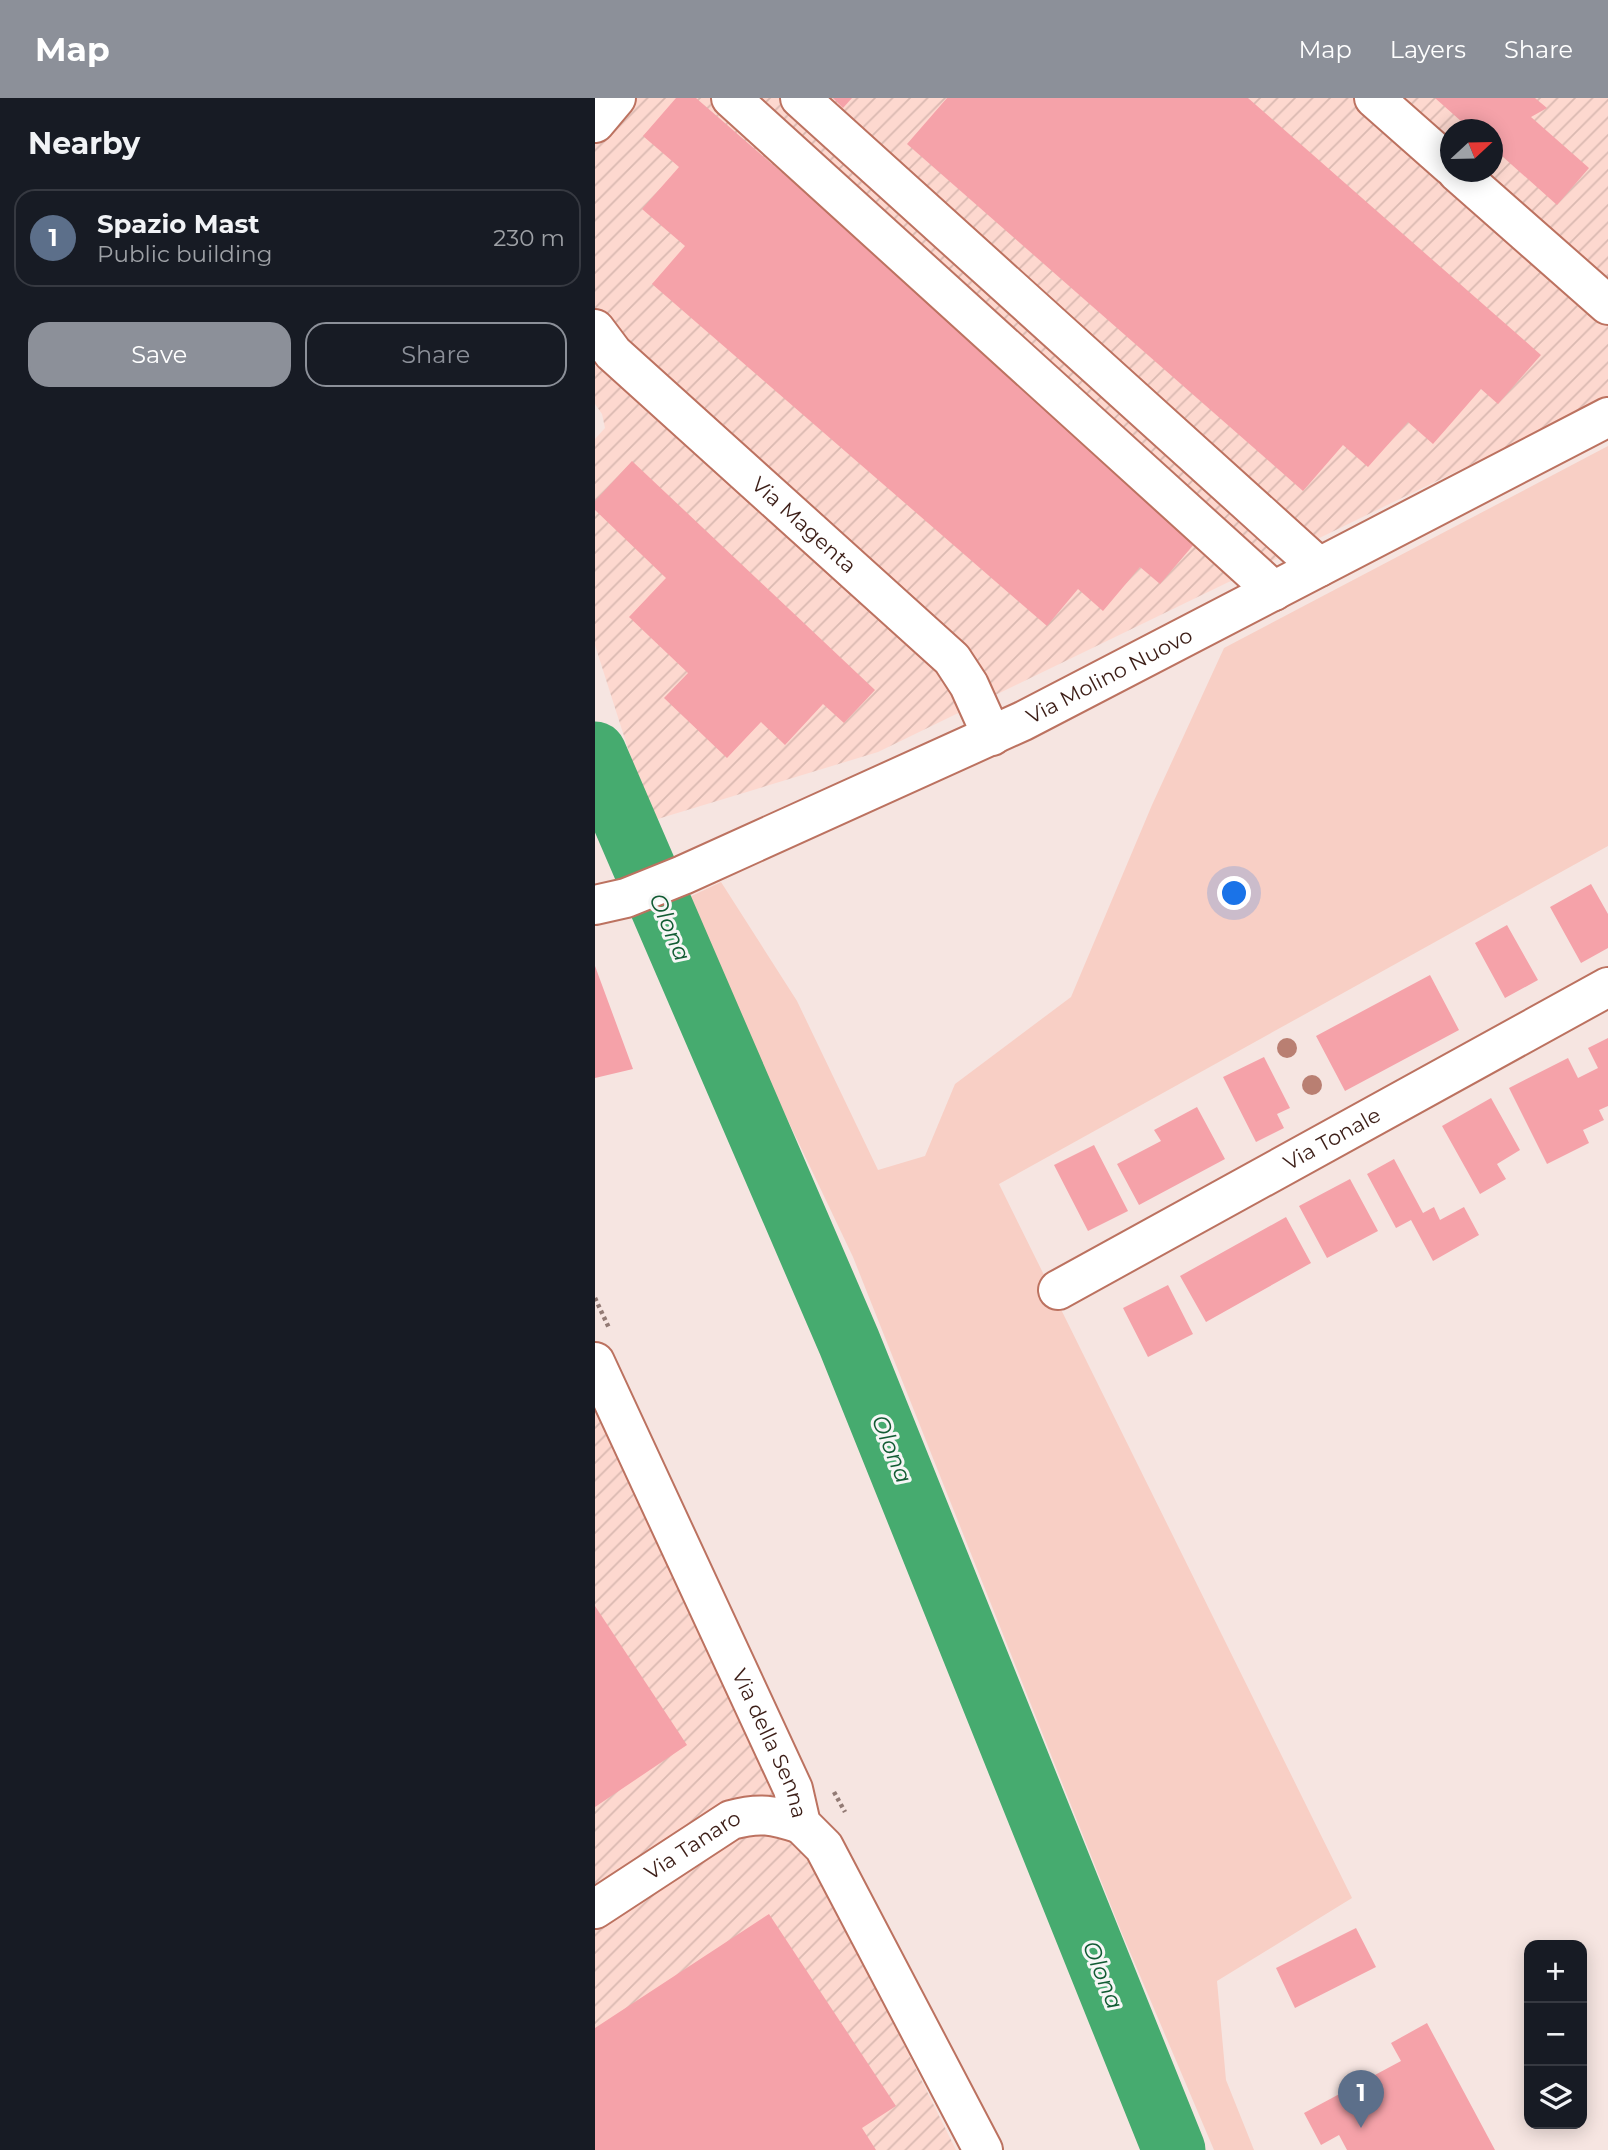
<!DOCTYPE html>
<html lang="en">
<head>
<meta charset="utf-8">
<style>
	:root { --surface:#171b24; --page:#20242c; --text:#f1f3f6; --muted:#9ea1a6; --line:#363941; --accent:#8c9099 }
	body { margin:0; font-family:Montserrat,sans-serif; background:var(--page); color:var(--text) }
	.controls { position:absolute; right:21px; bottom:21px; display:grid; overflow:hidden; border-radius:14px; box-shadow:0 4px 18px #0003 }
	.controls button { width:63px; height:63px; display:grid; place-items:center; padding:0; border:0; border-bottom:2px solid var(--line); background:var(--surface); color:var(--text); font:35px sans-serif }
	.compass { position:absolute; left:845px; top:21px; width:63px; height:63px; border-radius:50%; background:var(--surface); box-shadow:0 4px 18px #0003; rotate:68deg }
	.you { position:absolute; left:640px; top:796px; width:24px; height:24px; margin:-18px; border:5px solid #fff; border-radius:50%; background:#1a73e8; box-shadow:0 0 0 10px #1a73e833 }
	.badge { display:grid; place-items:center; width:46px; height:46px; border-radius:50%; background:var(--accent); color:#fff; font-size:23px; font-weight:700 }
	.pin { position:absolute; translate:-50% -58px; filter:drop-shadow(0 2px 4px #0008) }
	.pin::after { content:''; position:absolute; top:37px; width:24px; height:21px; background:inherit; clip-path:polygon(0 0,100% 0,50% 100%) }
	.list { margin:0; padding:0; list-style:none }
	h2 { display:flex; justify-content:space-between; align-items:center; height:91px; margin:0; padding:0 28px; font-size:30px }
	h2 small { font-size:23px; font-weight:400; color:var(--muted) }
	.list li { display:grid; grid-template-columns:46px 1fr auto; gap:21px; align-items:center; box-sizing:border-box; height:98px; margin:0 14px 14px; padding:0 14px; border:2px solid var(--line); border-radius:21px }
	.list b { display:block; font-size:26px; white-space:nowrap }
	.list p { margin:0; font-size:23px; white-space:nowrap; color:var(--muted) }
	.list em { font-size:23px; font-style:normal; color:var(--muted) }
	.actions { display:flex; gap:14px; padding:21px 28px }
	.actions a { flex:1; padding:16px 0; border:2px solid var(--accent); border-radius:21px; text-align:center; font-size:24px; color:var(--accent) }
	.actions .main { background:var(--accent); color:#fff }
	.icon { flex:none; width:38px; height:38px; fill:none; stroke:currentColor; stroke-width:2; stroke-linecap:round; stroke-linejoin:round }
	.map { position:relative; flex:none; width:1013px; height:2052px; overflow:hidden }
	header { display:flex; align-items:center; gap:42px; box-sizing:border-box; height:98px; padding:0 35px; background:var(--accent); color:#fff }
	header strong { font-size:33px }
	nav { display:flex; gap:38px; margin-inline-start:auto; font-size:24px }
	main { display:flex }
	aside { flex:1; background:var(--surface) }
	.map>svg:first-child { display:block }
	.industrial { fill:url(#industrial-furrows); fill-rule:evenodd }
	.green { fill:#f8cfc5 }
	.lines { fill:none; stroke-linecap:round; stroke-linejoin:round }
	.river { stroke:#46ab6f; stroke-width:63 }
	.building { fill:#f5a2a9 }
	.minor-casing { stroke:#bc7260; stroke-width:42 }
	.path { stroke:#927a74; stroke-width:4.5; stroke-dasharray:3.5 3.5; stroke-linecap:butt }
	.minor { stroke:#fff; stroke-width:38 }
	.tree { fill:#b97f72 }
	.labels { text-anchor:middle; stroke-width:6; stroke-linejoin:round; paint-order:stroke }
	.street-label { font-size:21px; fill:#3c1e17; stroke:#f6f6f6 }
	.water-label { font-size:23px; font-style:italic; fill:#125c34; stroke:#f6f6f6 }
</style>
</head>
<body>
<header>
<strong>Map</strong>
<nav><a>Map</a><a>Layers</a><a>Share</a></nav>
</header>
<main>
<aside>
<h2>Nearby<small></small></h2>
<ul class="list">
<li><span class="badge" style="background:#5c6f8a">1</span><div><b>Spazio Mast</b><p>Public building</p></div><em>230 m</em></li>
</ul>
<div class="actions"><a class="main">Save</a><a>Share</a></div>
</aside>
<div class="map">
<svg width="1013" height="2052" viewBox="0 0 1013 2052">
	<defs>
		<pattern id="industrial-furrows" width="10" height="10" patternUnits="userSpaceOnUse" patternTransform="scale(1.75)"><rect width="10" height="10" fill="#fdd8cf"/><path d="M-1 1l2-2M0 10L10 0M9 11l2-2" fill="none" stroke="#dab9b1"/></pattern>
	</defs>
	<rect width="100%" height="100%" fill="#f6e5e1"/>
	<path class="industrial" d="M 0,0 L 1013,0 L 1013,300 L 283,654 L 56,723 L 0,547 L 0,341 L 10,330 L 7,316 L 0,306 ZM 856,32 L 898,32 L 898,74 L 856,74 Z
		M 0,1310 L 214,1755 L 361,2052 L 0,2052 Z"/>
	<path class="green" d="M 1013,348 L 1013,748 L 404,1086 L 757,1800 L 622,1883 L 631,1982 L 659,2052 L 619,2052 L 526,1833 L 258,1159 L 88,802 L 126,784 L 202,903 L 283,1072 L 330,1058 L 360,986 L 476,899 L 557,707 L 629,550 Z"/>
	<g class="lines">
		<path class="river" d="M 0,655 L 254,1244 L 579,2052"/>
	</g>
	<path class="building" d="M 81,0 L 101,0 L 606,438 L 565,486 L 545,469 L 508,513 L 483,491 L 452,528 L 57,186 L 90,148 L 47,111 L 84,69 L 48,38 Z
		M 238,0 L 257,0 L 248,10 Z
		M 352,0 L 653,0 L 946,257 L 903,306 L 886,291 L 838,346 L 813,324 L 773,369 L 748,347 L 708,393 L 312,46 Z
		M 840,0 L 940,0 L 952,10 L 936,19 L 994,70 L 962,107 L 898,50 L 898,32 L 876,32 Z
		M 37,363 L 280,592 L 249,625 L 228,606 L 190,647 L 166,624 L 132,660 L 69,600 L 93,575 L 34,519 L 71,480 L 0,412 L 0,403 Z
		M 996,786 L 1013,816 L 1013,850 L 986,865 L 955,809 Z
		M 912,827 L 943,882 L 910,900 L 880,845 Z
		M 0,868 L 38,971 L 0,980 Z
		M 835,877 L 864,932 L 750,993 L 721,938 Z
		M 1013,940 L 1013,1008 L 1004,1012 L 1009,1022 L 988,1032 L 994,1045 L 952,1066 L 914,990 L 973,960 L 983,980 L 1003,970 L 993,950 Z
		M 669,959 L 695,1010 L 682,1016 L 689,1030 L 661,1044 L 628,979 Z
		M 896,1000 L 925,1052 L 902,1066 L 911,1081 L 885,1096 L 847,1028 Z
		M 602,1009 L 630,1061 L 544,1107 L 522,1066 L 566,1043 L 559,1032 Z
		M 499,1047 L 533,1113 L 493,1133 L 459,1067 Z
		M 799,1061 L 828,1115 L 839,1109 L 845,1122 L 869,1109 L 884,1137 L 838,1163 L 816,1122 L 801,1130 L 772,1076 Z
		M 755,1081 L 783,1133 L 732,1160 L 704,1108 Z
		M 691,1119 L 716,1165 L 611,1224 L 585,1178 Z
		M 573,1187 L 598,1236 L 553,1259 L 528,1210 Z
		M 0,1508 L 92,1647 L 0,1709 Z
		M 174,1816 L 301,2008 L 267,2030 L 281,2052 L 0,2052 L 0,1930 Z
		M 761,1830 L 781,1869 L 700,1910 L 681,1870 Z
		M 832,1925 L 900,2052 L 752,2052 L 744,2037 L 726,2047 L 709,2015 L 806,1963 L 796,1945 Z"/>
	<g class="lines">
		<g class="minor-casing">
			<g id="minor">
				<path d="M 136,0 L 679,493"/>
				<path d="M 205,0 L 724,469"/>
				<path d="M 779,0 L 856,68"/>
				<path d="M 0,25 L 21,0"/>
				<path d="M 862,74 L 1013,207"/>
				<path id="s1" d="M 0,231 L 18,255 L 357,561 L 374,587 L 397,638"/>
				<path id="s2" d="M 0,807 L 31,800 L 88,777 L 428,623 L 1013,319"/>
				<path id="s3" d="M 463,1192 L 1013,889"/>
				<path id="s4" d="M 0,1264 L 198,1691 L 206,1726 L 229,1749 L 388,2052"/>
				<path id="s5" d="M 0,1811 L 136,1722 C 165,1714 178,1717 206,1726"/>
			</g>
		</g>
		<path class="path" d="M 0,1200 L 14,1230
			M 239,1694 L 250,1714"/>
		<use href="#minor" class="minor"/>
	</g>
	<g class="tree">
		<circle cx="692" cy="950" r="10"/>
		<circle cx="717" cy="987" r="10"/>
	</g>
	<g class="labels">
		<g class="street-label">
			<text dy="7" stroke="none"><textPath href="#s1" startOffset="287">Via Magenta</textPath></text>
			<text dy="7" stroke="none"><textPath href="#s2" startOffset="564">Via Molino Nuovo</textPath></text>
			<text dy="7" stroke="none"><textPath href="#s3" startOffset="313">Via Tonale</textPath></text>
			<text dy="7" stroke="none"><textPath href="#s4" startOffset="420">Via della Senna</textPath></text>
			<text dy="7" stroke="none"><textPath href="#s5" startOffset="117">Via Tanaro</textPath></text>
		</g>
		<g class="water-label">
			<text transform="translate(75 829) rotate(67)" y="8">Olona</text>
			<text transform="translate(297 1351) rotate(68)" y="8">Olona</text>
			<text transform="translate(508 1877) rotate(68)" y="8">Olona</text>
		</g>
	</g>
</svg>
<div class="controls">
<button>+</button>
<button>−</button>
<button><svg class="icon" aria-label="layers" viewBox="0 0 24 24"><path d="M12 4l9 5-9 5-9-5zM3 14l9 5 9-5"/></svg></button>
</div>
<svg class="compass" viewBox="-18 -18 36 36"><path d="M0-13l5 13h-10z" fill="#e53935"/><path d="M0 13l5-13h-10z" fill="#9ea1a6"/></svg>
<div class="you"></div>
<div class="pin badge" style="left:766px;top:2030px;background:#5c6f8a">1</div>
</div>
</main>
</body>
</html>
